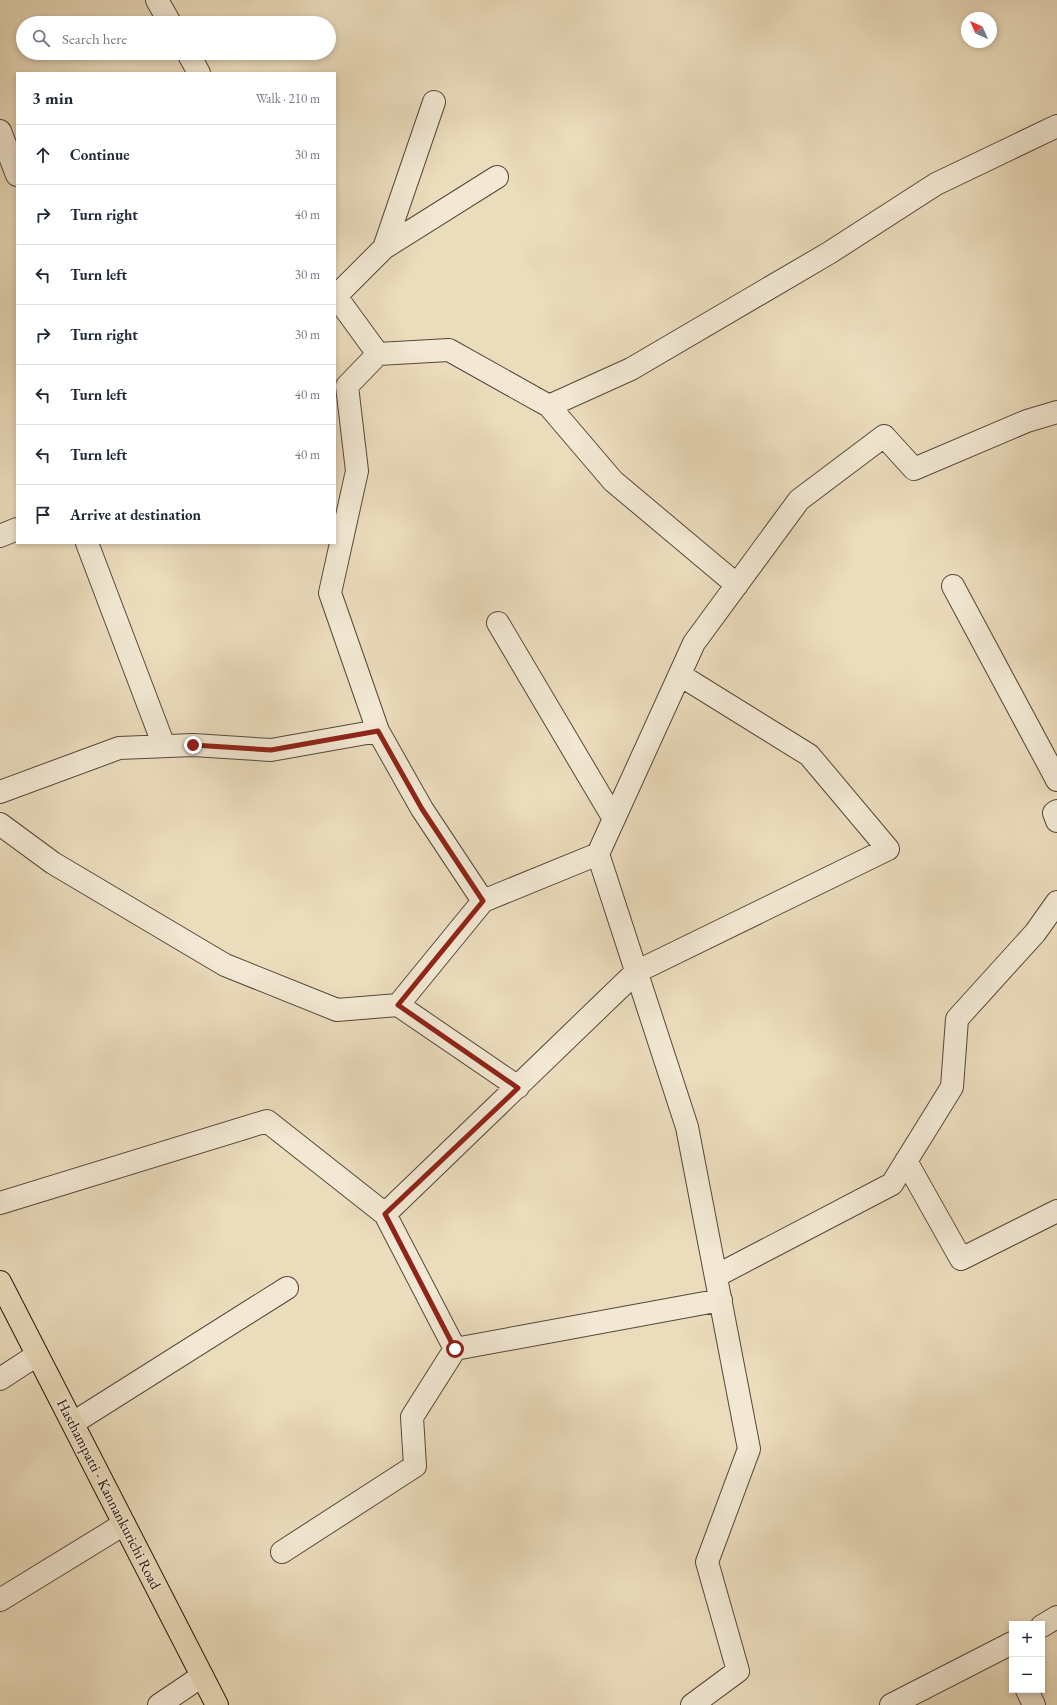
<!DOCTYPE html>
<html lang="en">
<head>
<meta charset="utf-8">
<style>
	:root { --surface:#fff; --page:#f6f6f7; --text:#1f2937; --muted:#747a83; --line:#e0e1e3 }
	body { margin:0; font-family:"EB Garamond",serif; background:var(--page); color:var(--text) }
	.controls { position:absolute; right:12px; bottom:12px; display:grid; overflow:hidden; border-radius:0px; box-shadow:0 2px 6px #0003 }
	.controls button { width:36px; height:36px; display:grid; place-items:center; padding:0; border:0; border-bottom:1px solid var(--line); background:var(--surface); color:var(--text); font:20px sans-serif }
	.compass { position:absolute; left:961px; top:12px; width:36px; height:36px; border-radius:50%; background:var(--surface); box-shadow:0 2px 6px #0003; rotate:315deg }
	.stop { position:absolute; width:12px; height:12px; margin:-9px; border:3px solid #8f2418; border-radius:50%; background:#fff }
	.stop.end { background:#8f2418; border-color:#fff; box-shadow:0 1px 4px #0008 }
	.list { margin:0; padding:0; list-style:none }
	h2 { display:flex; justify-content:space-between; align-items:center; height:52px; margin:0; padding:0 16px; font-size:17px }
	h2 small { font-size:13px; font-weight:400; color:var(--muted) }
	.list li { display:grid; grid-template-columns:26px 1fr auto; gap:12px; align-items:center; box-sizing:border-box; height:60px; padding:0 16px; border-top:1px solid var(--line) }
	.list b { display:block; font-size:15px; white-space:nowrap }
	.list em { font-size:13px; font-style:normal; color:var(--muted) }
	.icon { flex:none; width:22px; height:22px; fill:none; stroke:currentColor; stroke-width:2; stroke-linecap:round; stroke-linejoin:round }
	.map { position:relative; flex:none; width:1057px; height:1705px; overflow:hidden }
	.search { position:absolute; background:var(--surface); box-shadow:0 2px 6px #0003; left:16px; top:16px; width:320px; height:44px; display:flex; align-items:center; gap:10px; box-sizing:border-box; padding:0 14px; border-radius:22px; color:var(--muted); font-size:15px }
	.panel { position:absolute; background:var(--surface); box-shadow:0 2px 6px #0003; left:16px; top:72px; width:320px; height:472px; border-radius:0px }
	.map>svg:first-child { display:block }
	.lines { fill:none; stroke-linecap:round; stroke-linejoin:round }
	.minor-casing { stroke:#54483b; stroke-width:24 }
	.major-casing { stroke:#221610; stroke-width:24 }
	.minor { stroke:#f2e8d3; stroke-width:22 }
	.major { stroke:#ebdcbc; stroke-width:22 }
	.route { stroke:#8f2418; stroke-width:5 }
	.labels { text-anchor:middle; stroke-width:3.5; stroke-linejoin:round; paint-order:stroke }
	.street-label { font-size:15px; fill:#221610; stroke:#f2e8d3 }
</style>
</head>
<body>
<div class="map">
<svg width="1057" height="1705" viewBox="0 0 1057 1705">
	<rect width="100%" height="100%" fill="#ebdcbc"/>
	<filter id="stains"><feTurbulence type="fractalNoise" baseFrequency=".005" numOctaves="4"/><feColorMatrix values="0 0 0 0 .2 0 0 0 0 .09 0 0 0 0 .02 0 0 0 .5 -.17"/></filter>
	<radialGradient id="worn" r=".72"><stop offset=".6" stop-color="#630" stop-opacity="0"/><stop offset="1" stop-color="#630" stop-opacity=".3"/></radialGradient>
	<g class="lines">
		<g class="minor-casing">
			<path id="minor" d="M 157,0 L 170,23
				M 188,53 L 199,73
				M 0,131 L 17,175
				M 384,248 L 497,177
				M 335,295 L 378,354 L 449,350 L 549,406 L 631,369 L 829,253 L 936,184 L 1057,126
				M 336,296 L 384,248 L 434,102
				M 549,406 L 613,481 L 737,585
				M 0,536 L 17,529
				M 87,543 L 164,746
				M 953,586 L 1057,780
				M 498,623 L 614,819
				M 378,731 L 422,809 L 483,901
				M 0,792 L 119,748 L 193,745 L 271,750 L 378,731 L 330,593 L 357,471 L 347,386 L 378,354
				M 1057,811 L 1054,813 L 1057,821
				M 0,824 L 53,863 L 225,965 L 337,1010 L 398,1005 L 518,1087
				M 398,1005 L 483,901 L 598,854
				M 906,1161 L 961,1259 L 1057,1211
				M 0,1203 L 267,1121 L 385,1214 L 636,972 L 888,849 L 809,755 L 680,675
				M 385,1214 L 455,1349 L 721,1300
				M 716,1276 L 892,1184 L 952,1087 L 957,1019 L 1035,933 L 1057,902
				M 0,1379 L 37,1355
				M 73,1423 L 287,1288
				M 282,1552 L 415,1466 L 412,1417 L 455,1349
				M 0,1600 L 124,1524
				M 1042,1626 L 1057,1617
				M 1027,1690 L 1034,1705
				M 159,1705 L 202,1676
				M 692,1705 L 738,1671 L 707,1562 L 749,1449 L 687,1127 L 598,854 L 694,643 L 799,500 L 884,436 L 914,469 L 1027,421 L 1057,412
				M 891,1705 L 1012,1643"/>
		</g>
		<g class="major-casing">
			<path id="major" d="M 0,1282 L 217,1705"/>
		</g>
		<use href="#minor" class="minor"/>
		<use href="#major" class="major"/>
	</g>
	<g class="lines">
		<path class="route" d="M 193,745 L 271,750 L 378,731 L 422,809 L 483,901 L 398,1005 L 518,1088 L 385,1214 L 455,1349"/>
	</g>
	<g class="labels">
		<g class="street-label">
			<text transform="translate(109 1494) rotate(63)" y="5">Hasthampatti - Kannankurichi Road</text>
		</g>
	</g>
	<rect width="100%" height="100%" filter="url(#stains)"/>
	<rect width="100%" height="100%" fill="url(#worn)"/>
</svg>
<div class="controls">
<button>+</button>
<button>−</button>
</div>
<svg class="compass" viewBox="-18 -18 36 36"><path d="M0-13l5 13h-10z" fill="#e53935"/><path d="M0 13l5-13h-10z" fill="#747a83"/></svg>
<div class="stop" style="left:455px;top:1349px"></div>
<div class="stop end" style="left:193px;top:745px"></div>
<div class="search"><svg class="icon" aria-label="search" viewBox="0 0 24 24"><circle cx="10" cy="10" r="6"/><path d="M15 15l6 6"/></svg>Search here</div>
<section class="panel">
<h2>3 min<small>Walk · 210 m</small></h2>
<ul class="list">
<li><svg class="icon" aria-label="ahead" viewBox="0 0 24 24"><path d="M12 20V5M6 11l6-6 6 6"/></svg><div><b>Continue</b></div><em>30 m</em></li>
<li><svg class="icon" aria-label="right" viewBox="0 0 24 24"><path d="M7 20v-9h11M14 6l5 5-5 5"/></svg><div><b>Turn right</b></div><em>40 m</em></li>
<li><svg class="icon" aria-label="left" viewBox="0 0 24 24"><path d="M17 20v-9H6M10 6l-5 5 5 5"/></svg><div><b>Turn left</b></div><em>30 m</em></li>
<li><svg class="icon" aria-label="right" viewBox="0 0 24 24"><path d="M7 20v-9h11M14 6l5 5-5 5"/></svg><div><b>Turn right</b></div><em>30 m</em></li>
<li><svg class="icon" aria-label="left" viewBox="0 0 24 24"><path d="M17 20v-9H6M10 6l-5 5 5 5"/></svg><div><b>Turn left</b></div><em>40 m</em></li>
<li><svg class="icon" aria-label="left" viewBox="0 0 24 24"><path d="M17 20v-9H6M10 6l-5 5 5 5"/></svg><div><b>Turn left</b></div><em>40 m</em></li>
<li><svg class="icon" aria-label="arrive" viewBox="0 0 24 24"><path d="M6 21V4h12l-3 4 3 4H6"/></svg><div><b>Arrive at destination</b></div></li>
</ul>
</section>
</div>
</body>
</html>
